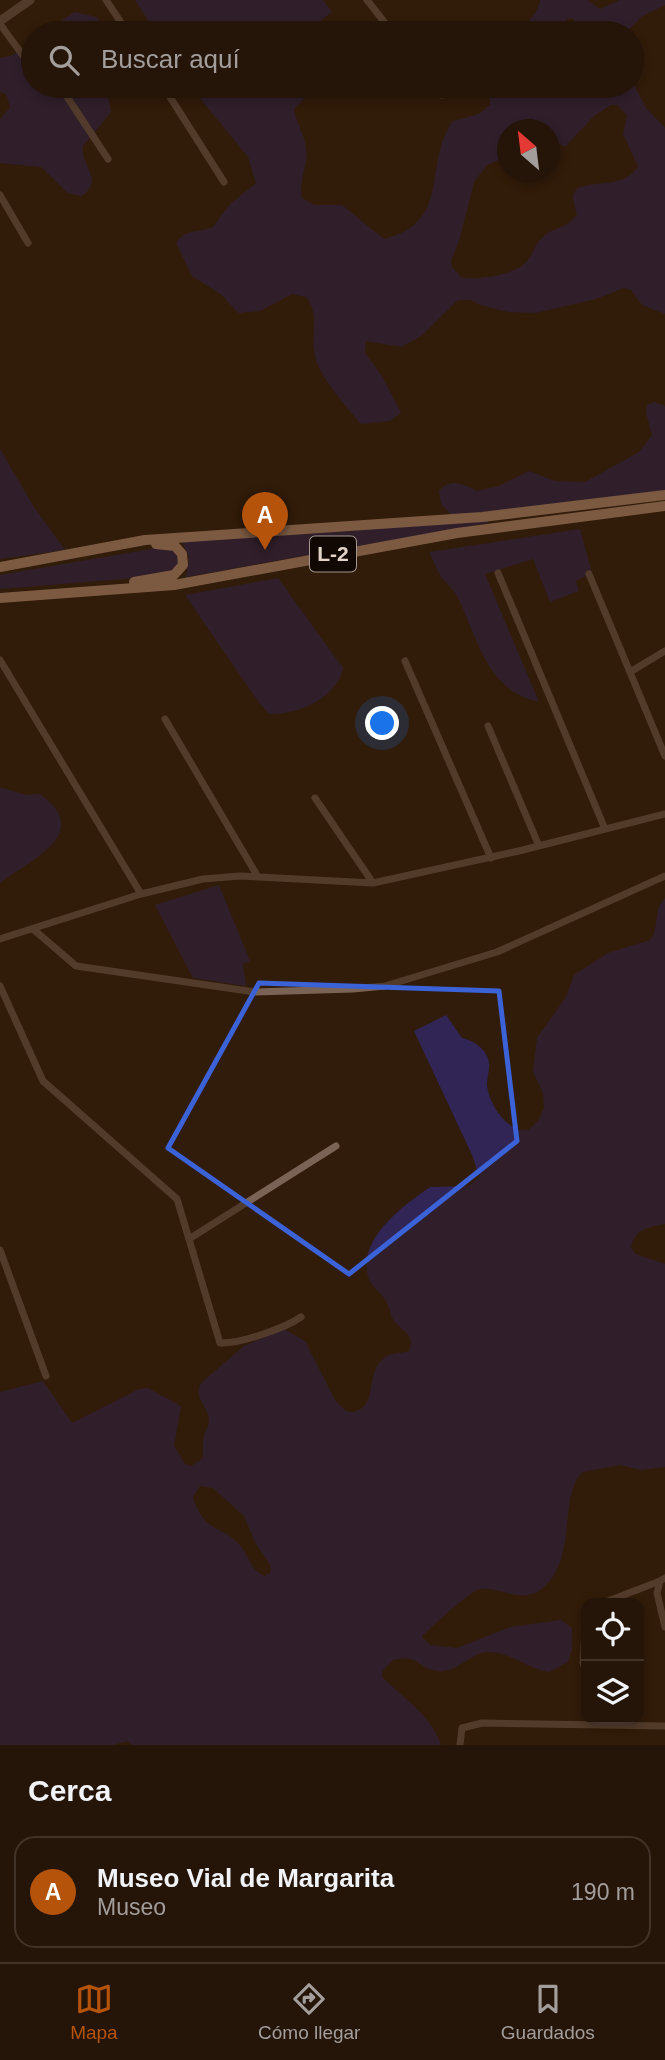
<!DOCTYPE html>
<html lang="es">
<head>
<meta charset="utf-8">
<style>
	:root { --surface:#251408; --page:#2d1d12; --text:#f1f3f6; --muted:#a39e9c; --line:#423329; --accent:#b45309 }
	body { margin:0; font-family:Arial,sans-serif; background:var(--page); color:var(--text) }
	.controls { position:absolute; right:21px; bottom:21px; display:grid; overflow:hidden; border-radius:14px; box-shadow:0 4px 10px #0003 }
	.controls button { width:63px; height:63px; display:grid; place-items:center; padding:0; border:0; border-bottom:2px solid var(--line); background:var(--surface); color:var(--text); font:35px sans-serif }
	.compass { position:absolute; left:497px; top:119px; width:63px; height:63px; border-radius:50%; background:var(--surface); box-shadow:0 4px 10px #0003; rotate:332deg }
	.you { position:absolute; left:383px; top:724px; width:24px; height:24px; margin:-18px; border:5px solid #fff; border-radius:50%; background:#1a73e8; box-shadow:0 0 0 10px #1a73e833 }
	.badge { display:grid; place-items:center; width:46px; height:46px; border-radius:50%; background:var(--accent); color:#fff; font-size:23px; font-weight:700 }
	.pin { position:absolute; translate:-50% -58px; filter:drop-shadow(0 2px 4px #0008) }
	.pin::after { content:''; position:absolute; top:37px; width:24px; height:21px; background:inherit; clip-path:polygon(0 0,100% 0,50% 100%) }
	.list { margin:0; padding:0; list-style:none }
	h2 { display:flex; justify-content:space-between; align-items:center; height:91px; margin:0; padding:0 28px; font-size:30px }
	h2 small { font-size:23px; font-weight:400; color:var(--muted) }
	.list li { display:grid; grid-template-columns:46px 1fr auto; gap:21px; align-items:center; box-sizing:border-box; height:112px; margin:0 14px 14px; padding:0 14px; border:2px solid var(--line); border-radius:21px }
	.list b { display:block; font-size:26px; white-space:nowrap }
	.list p { margin:0; font-size:23px; white-space:nowrap; color:var(--muted) }
	.list em { font-size:23px; font-style:normal; color:var(--muted) }
	.icon { flex:none; width:38px; height:38px; fill:none; stroke:currentColor; stroke-width:2; stroke-linecap:round; stroke-linejoin:round }
	.map { position:relative; flex:none; width:665px; height:1745px; overflow:hidden }
	.search { position:absolute; background:var(--surface); box-shadow:0 4px 10px #0003; left:21px; right:21px; top:21px; height:77px; display:flex; align-items:center; gap:18px; box-sizing:border-box; padding:0 24px; border-radius:38px; color:var(--muted); font-size:26px }
	.sheet { height:217px; background:var(--surface) }
	nav { display:flex; justify-content:space-around; align-items:center; box-sizing:border-box; height:98px; border-top:2px solid var(--line); background:var(--surface); font-size:19px; color:var(--muted) }
	nav a { display:grid; justify-items:center; gap:4px }
	nav .on { color:var(--accent) }
	.map>svg:first-child { display:block }
	.green { fill:#302554; fill-rule:evenodd }
	.lines { fill:none; stroke-linecap:round; stroke-linejoin:round }
	.minor { stroke:#7a6354; stroke-width:7 }
	.tertiary { stroke:#7a6354; stroke-width:9 }
	.primary { stroke:#d5a686; stroke-width:10 }
	.marked { fill:none; stroke:#3b62d6; stroke-width:5; stroke-linejoin:round }
	.labels { text-anchor:middle; stroke-width:7; stroke-linejoin:round; paint-order:stroke }
	.shield { fill:#110803; stroke:#a4978e; stroke-width:2 }
	.shield-label { font-size:21px; font-weight:bold; fill:#e3d4c9 }
</style>
</head>
<body>
<div class="map">
<svg width="665" height="1745" viewBox="0 0 665 1745">
	<rect width="100%" height="100%" fill="#311b0a"/>
	<path class="green" d="M 135,0 L 323,0 L 332,12 L 304,33 L 156,33 Z
		M 540,0 L 587,0 L 600,9 L 620,0 L 665,0 L 665,5 L 641,17 L 626,33 L 579,33 L 573,18 L 567,19 L 560,33 L 522,33 C 527,19 538,15 540,0 Z
		M 75,12 L 97,17 L 105,33 L 42,33 Z
		M 33,41 L 33,86 L 110,86 L 107,92 L 111,112 L 83,146 C 80,167 105,179 82,196 L 68,193 L 41,167 L 0,163 L 0,120 L 10,107 L 6,94 L 0,92 L 0,58 L 13,55 Z
		M 632,81 L 646,108 L 665,128 L 665,314 L 642,305 L 631,290 L 624,288 L 596,299 L 535,313 L 509,312 L 483,306 L 471,300 L 458,300 L 421,336 L 401,347 L 366,341 L 365,353 L 382,376 L 401,413 L 390,421 L 361,424 C 348,409 319,376 315,356 C 310,335 321,316 306,297 L 292,294 L 260,311 L 238,313 L 222,295 L 192,276 L 176,243 C 185,229 198,233 213,227 L 229,205 L 256,183 L 248,157 L 190,86 L 327,86 L 304,99 L 294,109 C 296,123 304,133 306,147 C 309,165 298,180 302,198 L 314,205 L 342,205 L 384,239 C 453,222 422,164 453,121 L 479,114 L 490,105 L 490,98 L 480,86 C 499,86 530,92 546,86 L 632,86 ZM 611,105 L 617,105 L 627,115 L 623,134 L 638,166 C 625,188 598,180 578,188 C 569,198 574,202 577,214 C 568,228 558,226 545,235 C 535,242 534,254 526,262 C 513,276 479,279 462,278 L 452,267 L 451,260 L 459,241 L 474,182 L 487,165 L 507,157 L 508,130 L 550,130 L 550,137 L 565,147 L 594,116 Z
		M 654,402 L 665,406 L 665,491 L 452,516 L 441,504 L 439,491 C 450,477 464,484 477,491 L 499,486 L 529,471 L 555,481 L 585,482 L 639,452 L 652,435 L 646,413 L 647,405 Z
		M 0,449 L 34,507 L 65,550 L 0,559 Z
		M 488,520 L 488,523 L 186,577 L 189,556 L 182,542 Z
		M 580,529 L 592,573 L 576,581 L 579,591 L 550,602 L 533,559 L 485,574 L 539,702 C 487,691 478,639 458,598 C 454,589 447,584 441,577 C 436,569 433,560 429,552 Z
		M 162,547 L 176,551 L 179,565 L 161,576 L 0,589 L 0,575 Z
		M 278,578 L 343,668 C 337,698 298,715 269,714 L 260,704 L 185,595 Z
		M 0,787 L 26,795 L 40,794 C 96,834 27,861 0,883 Z
		M 219,885 L 250,961 L 243,964 L 246,986 L 193,978 L 155,905 Z
		M 665,898 L 665,1224 C 649,1227 634,1229 631,1248 L 636,1254 L 665,1264 L 665,1467 L 641,1470 L 620,1465 L 583,1472 C 558,1494 578,1555 545,1586 C 524,1607 502,1586 479,1589 C 472,1590 427,1630 422,1637 L 430,1645 L 457,1648 L 510,1627 L 561,1620 L 572,1628 L 572,1649 L 568,1662 L 549,1672 C 527,1669 511,1652 488,1652 C 470,1653 457,1673 438,1671 C 418,1669 418,1653 393,1660 L 383,1670 L 382,1677 C 402,1697 432,1716 441,1745 L 133,1745 L 127,1741 L 113,1745 L 0,1745 L 0,1392 L 43,1381 L 72,1423 L 139,1389 L 148,1388 L 181,1406 L 174,1446 L 185,1464 L 191,1466 L 202,1459 C 204,1451 202,1444 204,1436 C 205,1430 209,1427 209,1420 C 208,1406 193,1398 201,1383 L 244,1346 L 284,1329 L 305,1341 L 335,1400 L 346,1411 L 353,1412 C 381,1406 362,1372 387,1356 C 394,1352 401,1354 409,1351 C 416,1334 403,1333 394,1321 C 390,1315 390,1307 386,1301 C 382,1293 373,1288 369,1280 C 355,1241 401,1207 430,1187 L 469,1186 L 479,1177 L 473,1157 L 414,1031 L 446,1015 L 462,1038 C 473,1040 488,1050 489,1063 C 490,1070 487,1077 487,1085 C 489,1104 506,1132 528,1130 L 538,1121 L 544,1108 L 543,1093 L 533,1072 L 537,1038 L 566,997 L 574,975 L 608,953 L 650,940 C 660,927 653,909 665,898 ZM 200,1486 L 213,1488 L 244,1516 L 255,1542 L 270,1565 L 271,1572 L 265,1576 C 250,1571 249,1554 238,1543 C 218,1523 205,1534 193,1497 Z"/>
	<g class="lines">
		<path class="minor" d="M 106,0 L 128,33
			M 367,0 L 393,33
			M 0,24 L 24,57 L 33,61
			M 60,86 L 108,159
			M 163,86 L 224,182
			M 435,86 L 442,95
			M 0,195 L 28,243
			M 498,573 L 605,829
			M 589,574 L 665,756
			M 0,660 L 141,894
			M 405,661 L 491,858
			M 630,672 L 665,651
			M 165,719 L 258,877
			M 488,726 L 539,846
			M 315,798 L 373,883
			M 33,929 L 76,966 L 255,992 L 353,989 L 385,986 L 497,952 L 665,876
			M 0,939 L 141,894 L 203,879 L 240,876 L 373,883 L 523,850 L 665,814
			M 0,986 L 43,1081 L 177,1199 L 220,1343 C 240,1344 285,1328 301,1317
			M 189,1239 L 336,1146
			M 0,1250 L 46,1376
			M 665,1578 L 660,1581 L 657,1593 L 665,1627
			M 603,1603 L 660,1581
			M 586,1613 L 583,1663 L 586,1671
			M 460,1745 L 462,1728 L 482,1723 L 665,1726"/>
		<path class="tertiary" d="M 0,21 L 30,0"/>
		<path class="primary" d="M 0,567 L 145,540 L 482,517 L 665,495
			M 134,582 L 174,575 L 183,565 L 182,554 L 175,546 L 156,544
			M 0,598 L 174,585 L 457,533 L 665,506"/>
	</g>
	<path d="M0 0H665V1745H0ZM 259,983 L 499,991 L 517,1141 L 349,1274 L 168,1148 Z" fill="#311b0a" fill-opacity=".55" fill-rule="evenodd"/>
	<path class="marked" d="M 259,983 L 499,991 L 517,1141 L 349,1274 L 168,1148 Z"/>
	<g class="labels">
		<rect class="shield" x="310" y="536.5" width="46" height="35" rx="5"/>
		<g class="shield-label">
			<text x="333" y="561">L-2</text>
		</g>
	</g>
</svg>
<div class="controls">
<button><svg class="icon" aria-label="locate" viewBox="0 0 24 24"><circle cx="12" cy="12" r="6"/><path d="M12 2v4M12 18v4M2 12h4M18 12h4"/></svg></button>
<button><svg class="icon" aria-label="layers" viewBox="0 0 24 24"><path d="M12 4l9 5-9 5-9-5zM3 14l9 5 9-5"/></svg></button>
</div>
<svg class="compass" viewBox="-18 -18 36 36"><path d="M0-13l5 13h-10z" fill="#e53935"/><path d="M0 13l5-13h-10z" fill="#a39e9c"/></svg>
<div class="you"></div>
<div class="pin badge" style="left:265px;top:550px">A</div>
<div class="search"><svg class="icon" aria-label="search" viewBox="0 0 24 24"><circle cx="10" cy="10" r="6"/><path d="M15 15l6 6"/></svg>Buscar aquí</div>
</div>
<section class="sheet">
<h2>Cerca<small></small></h2>
<ul class="list">
<li><span class="badge">A</span><div><b>Museo Vial de Margarita</b><p>Museo</p></div><em>190 m</em></li>
</ul>
</section>
<nav>
<a class="on"><svg class="icon" aria-label="map" viewBox="0 0 24 24"><path d="M3 6l6-2 6 2 6-2v14l-6 2-6-2-6 2zM9 4v14M15 6v14"/></svg>Mapa</a>
<a><svg class="icon" aria-label="directions" viewBox="0 0 24 24"><path d="M12 3l9 9-9 9-9-9zM9 14v-3h6M13 9l2 2-2 2"/></svg>Cómo llegar</a>
<a><svg class="icon" aria-label="saved" viewBox="0 0 24 24"><path d="M7 4h10v16l-5-4-5 4z"/></svg>Guardados</a>
</nav>
</body>
</html>
